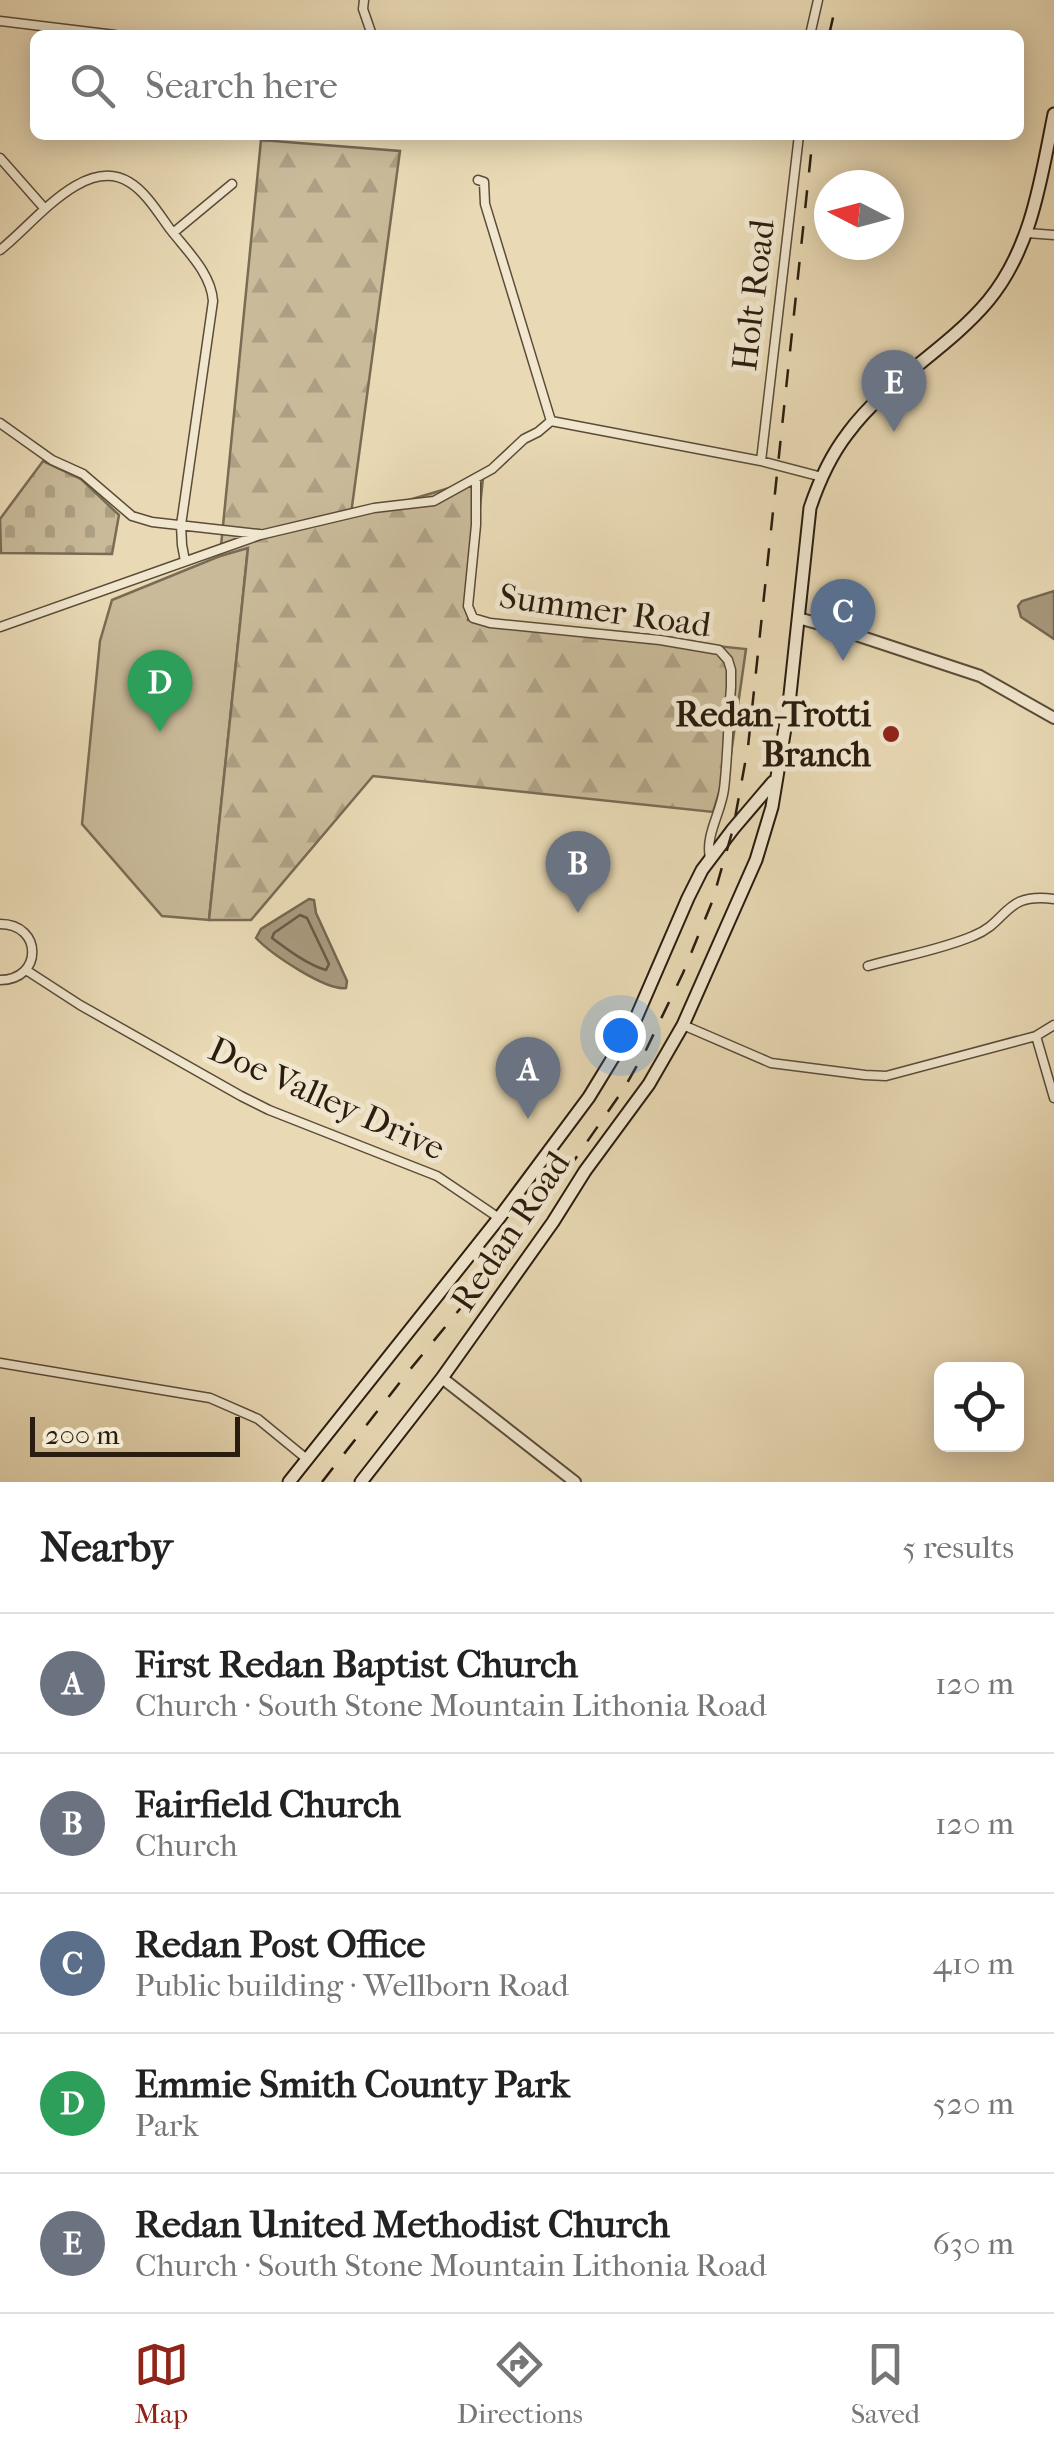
<!DOCTYPE html>
<html lang="en">
<head>
<meta charset="utf-8">
<style>
	:root { --surface:#fff; --page:#f6f6f6; --text:#222; --muted:#767676; --line:#e0e0e0; --accent:#8f2418 }
	body { margin:0; font-family:"IM FELL French Canon",serif; background:var(--page); color:var(--text) }
	.controls { position:absolute; right:30px; bottom:30px; display:grid; overflow:hidden; border-radius:15px; box-shadow:0 5px 25px #0003 }
	.controls button { width:90px; height:90px; display:grid; place-items:center; padding:0; border:0; border-bottom:2px solid var(--line); background:var(--surface); color:var(--text); font:50px sans-serif }
	.compass { position:absolute; left:814px; top:170px; width:90px; height:90px; border-radius:50%; background:var(--surface); box-shadow:0 5px 25px #0003; rotate:276deg }
	.scale { position:absolute; left:30px; bottom:25px; width:210px; box-sizing:border-box; padding-left:10px; border:5px solid #2a1c0f; border-top:0; font-size:28px; line-height:35px; white-space:nowrap; color:#2a1c0f; -webkit-text-stroke:8px #f1e7cf; paint-order:stroke }
	.you { position:absolute; left:620px; top:1035px; width:35px; height:35px; margin:-25px; border:8px solid #fff; border-radius:50%; background:#1a73e8; box-shadow:0 0 0 15px #1a73e833 }
	.badge { display:grid; place-items:center; width:65px; height:65px; border-radius:50%; background:var(--accent); color:#fff; font-size:32px; font-weight:700 }
	.pin { position:absolute; translate:-50% -82px; filter:drop-shadow(0 2px 5px #0008) }
	.pin::after { content:''; position:absolute; top:52px; width:35px; height:30px; background:inherit; clip-path:polygon(0 0,100% 0,50% 100%) }
	.list { margin:0; padding:0; list-style:none }
	h2 { display:flex; justify-content:space-between; align-items:center; height:130px; margin:0; padding:0 40px; font-size:42px }
	h2 small { font-size:32px; font-weight:400; color:var(--muted) }
	.list li { display:grid; grid-template-columns:65px 1fr auto; gap:30px; align-items:center; box-sizing:border-box; height:140px; padding:0 40px; border-top:2px solid var(--line) }
	.list b { display:block; font-size:38px; white-space:nowrap }
	.list p { margin:0; font-size:32px; white-space:nowrap; color:var(--muted) }
	.list em { font-size:32px; font-style:normal; color:var(--muted) }
	.icon { flex:none; width:55px; height:55px; fill:none; stroke:currentColor; stroke-width:2; stroke-linecap:round; stroke-linejoin:round }
	.map { position:relative; flex:none; width:1054px; height:1482px; overflow:hidden }
	.search { position:absolute; background:var(--surface); box-shadow:0 5px 25px #0003; left:30px; right:30px; top:30px; height:110px; display:flex; align-items:center; gap:25px; box-sizing:border-box; padding:0 35px; border-radius:15px; color:var(--muted); font-size:38px }
	.sheet { height:830px; background:var(--surface) }
	nav { display:flex; justify-content:space-around; align-items:center; box-sizing:border-box; height:140px; border-top:2px solid var(--line); background:var(--surface); font-size:28px; color:var(--muted) }
	nav a { display:grid; justify-items:center; gap:5px }
	nav .on { color:var(--accent) }
	.map>svg:first-child { display:block }
	.green { fill:#c9ba99; stroke:#7a6b54; stroke-width:2.5 }
	.forest { fill:url(#forest-firs); stroke:#7a6b54; stroke-width:2.5 }
	.cemetery { fill:url(#cemetery-stones); stroke:#7a6b54; stroke-width:2.5 }
	.water { fill:#a8997d; stroke:#766751; stroke-width:2.5 }
	.lines { fill:none; stroke-linecap:round; stroke-linejoin:round }
	.shore { stroke:#695a46; stroke-width:2.5 }
	.minor-casing { stroke:#5a4c38; stroke-width:11 }
	.tertiary-casing { stroke:#5a4c38; stroke-width:14 }
	.secondary-casing { stroke:#2a1c0f; stroke-width:15 }
	.minor { stroke:#f1e7cf; stroke-width:8 }
	.tertiary { stroke:#f1e7cf; stroke-width:10 }
	.secondary { stroke:#f1e7cf; stroke-width:11 }
	.rail { stroke:#2a1c0f; stroke-width:2.5; stroke-dasharray:18 18; stroke-linecap:butt }
	.poi-dot { fill:#8f2418; stroke:#f1e7cf; stroke-width:4 }
	.labels { text-anchor:middle; stroke-width:10; stroke-linejoin:round; paint-order:stroke }
	.street-label { font-size:35px; fill:#2a1c0f; stroke:#f1e7cf }
	.poi-label { font-size:35px; font-weight:bold; fill:#2a1c0f; stroke:#f1e7cf; text-anchor:end }
</style>
</head>
<body>
<div class="map">
<svg width="1054" height="1482" viewBox="0 0 1054 1482">
	<defs>
		<pattern id="forest-firs" width="22" height="20" patternUnits="userSpaceOnUse" patternTransform="scale(2.5)"><rect width="22" height="20" fill="#c9ba99"/><path d="M5 1l3.5 6h-7zM16 11l3.5 6h-7z" fill="#ad9f83"/></pattern>
		<pattern id="cemetery-stones" width="16" height="16" patternUnits="userSpaceOnUse" patternTransform="scale(2.5)"><rect width="16" height="16" fill="#c9ba99"/><path d="M2 7V4a2 2 0 0 1 4 0v3zM10 15v-3a2 2 0 0 1 4 0v3z" fill="#ad9f83"/></pattern>
	</defs>
	<rect width="100%" height="100%" fill="#e9dab5"/>
	<filter id="stains"><feTurbulence type="fractalNoise" baseFrequency=".002" numOctaves="4"/><feColorMatrix values="0 0 0 0 .2 0 0 0 0 .09 0 0 0 0 .02 0 0 0 .5 -.17"/></filter>
	<radialGradient id="worn" r=".72"><stop offset=".6" stop-color="#630" stop-opacity="0"/><stop offset="1" stop-color="#630" stop-opacity=".3"/></radialGradient>
	<path class="green" d="M 248,547 L 209,920 L 162,916 L 82,824 L 100,641 L 112,600 L 220,556 Z"/>
	<path class="forest" d="M 261,140 L 400,151 L 351,514 L 392,505 L 483,478 L 468,620 L 746,649 L 731,754 L 713,812 L 373,776 L 251,920 L 209,920 L 248,548 L 220,556 Z"/>
	<path class="cemetery" d="M 43,461 L 81,479 L 119,515 L 112,554 L 1,553 L 0,519 Z"/>
	<path class="water" d="M 1054,591 L 1054,639 L 1021,617 L 1018,606 L 1022,601 Z
		M 309,899 L 314,900 L 316,913 L 347,981 L 346,988 C 326,991 271,954 256,938 L 261,929 Z"/>
	<g class="lines">
		<path class="shore" d="M 300,915 L 307,918 L 329,964 L 326,970 C 308,965 288,950 272,938 L 274,933 Z"/>
		<g class="minor-casing">
			<path id="minor" d="M 364,0 L 363,9 L 372,35
				M 0,21 L 115,35
				M 810,35 L 818,0
				M 0,158 L 45,209
				M 478,180 L 484,182 L 485,204 L 551,421
				M 173,233 L 232,184
				M 1027,233 L 1054,235
				M 0,250 C 31,227 84,154 129,182 C 146,192 159,214 170,229 C 187,251 211,273 213,301 L 181,525 L 182,545 L 185,561
				M 0,423 L 52,460 L 83,474 L 132,516 L 152,522 L 259,534
				M 761,461 L 799,135
				M 476,478 L 476,525 L 468,606 L 473,618 L 490,623 L 660,640 L 719,650 L 728,660 L 731,670 L 731,687 C 728,721 728,756 724,789 C 721,813 705,835 710,858
				M 0,627 L 260,535 L 374,508 L 434,501 L 492,469 L 524,439 L 538,432 L 551,421 L 761,461 L 822,477
				M 0,924 C 43,924 43,980 0,980
				M 868,966 C 903,956 940,950 973,936 C 1009,922 1003,892 1054,899
				M 26,970 L 80,1005 L 241,1096 L 269,1110 L 437,1176 L 499,1218
				M 683,1025 L 771,1063 L 865,1075 L 886,1076 L 1036,1036 L 1054,1025
				M 1036,1036 L 1054,1098
				M 0,1363 L 210,1398 L 258,1419 L 308,1460"/>
		</g>
		<g class="tertiary-casing">
			<path id="tertiary" d="M 798,618 L 838,629 L 980,676 L 1054,718
				M 442,1378 L 575,1482"/>
		</g>
		<g class="secondary-casing">
			<path id="secondary" d="M 289,1482 L 499,1218 L 589,1097 L 633,1025 L 688,898 L 702,870 L 733,829 L 773,782
				M 361,1482 L 442,1378 L 553,1222 L 585,1171 L 649,1084 L 683,1025 L 756,860 L 772,807 L 789,704 L 810,508 C 819,481 831,455 848,433 C 886,381 947,350 988,301 C 1032,248 1041,178 1054,114"/>
		</g>
		<use href="#minor" class="minor"/>
		<use href="#tertiary" class="tertiary"/>
		<use href="#secondary" class="secondary"/>
		<path class="rail" d="M 829,35 L 837,0
			M 322,1482 L 408,1372 L 530,1224 L 623,1090 L 646,1050 L 683,973 L 712,902 L 733,829 L 748,747 L 813,135"/>
	</g>
	<circle class="poi-dot" cx="891" cy="734" r="10"/>
	<g class="labels">
		<g class="street-label">
			<text transform="translate(753 295) rotate(-83)" y="12">Holt Road</text>
			<text transform="translate(605 610) rotate(8)" y="12">Summer Road</text>
			<text transform="translate(327 1098) rotate(24)" y="12">Doe Valley Drive</text>
			<text transform="translate(510 1231) rotate(-56)" y="12">Redan Road</text>
		</g>
		<g class="poi-label">
			<text x="871" y="726">Redan-Trotti<tspan x="871" dy="40">Branch</tspan></text>
		</g>
	</g>
	<rect width="100%" height="100%" filter="url(#stains)"/>
	<rect width="100%" height="100%" fill="url(#worn)"/>
</svg>
<div class="controls">
<button><svg class="icon" aria-label="locate" viewBox="0 0 24 24"><circle cx="12" cy="12" r="6"/><path d="M12 2v4M12 18v4M2 12h4M18 12h4"/></svg></button>
</div>
<svg class="compass" viewBox="-18 -18 36 36"><path d="M0-13l5 13h-10z" fill="#e53935"/><path d="M0 13l5-13h-10z" fill="#767676"/></svg>
<div class="scale">200 m</div>
<div class="you"></div>
<div class="pin badge" style="left:528px;top:1119px;background:#6b7280">A</div>
<div class="pin badge" style="left:578px;top:913px;background:#6b7280">B</div>
<div class="pin badge" style="left:843px;top:661px;background:#5c6f8a">C</div>
<div class="pin badge" style="left:160px;top:732px;background:#2e9e5b">D</div>
<div class="pin badge" style="left:894px;top:432px;background:#6b7280">E</div>
<div class="search"><svg class="icon" aria-label="search" viewBox="0 0 24 24"><circle cx="10" cy="10" r="6"/><path d="M15 15l6 6"/></svg>Search here</div>
</div>
<section class="sheet">
<h2>Nearby<small>5 results</small></h2>
<ul class="list">
<li><span class="badge" style="background:#6b7280">A</span><div><b>First Redan Baptist Church</b><p>Church · South Stone Mountain Lithonia Road</p></div><em>120 m</em></li>
<li><span class="badge" style="background:#6b7280">B</span><div><b>Fairfield Church</b><p>Church</p></div><em>120 m</em></li>
<li><span class="badge" style="background:#5c6f8a">C</span><div><b>Redan Post Office</b><p>Public building · Wellborn Road</p></div><em>410 m</em></li>
<li><span class="badge" style="background:#2e9e5b">D</span><div><b>Emmie Smith County Park</b><p>Park</p></div><em>520 m</em></li>
<li><span class="badge" style="background:#6b7280">E</span><div><b>Redan United Methodist Church</b><p>Church · South Stone Mountain Lithonia Road</p></div><em>630 m</em></li>
</ul>
</section>
<nav>
<a class="on"><svg class="icon" aria-label="map" viewBox="0 0 24 24"><path d="M3 6l6-2 6 2 6-2v14l-6 2-6-2-6 2zM9 4v14M15 6v14"/></svg>Map</a>
<a><svg class="icon" aria-label="directions" viewBox="0 0 24 24"><path d="M12 3l9 9-9 9-9-9zM9 14v-3h6M13 9l2 2-2 2"/></svg>Directions</a>
<a><svg class="icon" aria-label="saved" viewBox="0 0 24 24"><path d="M7 4h10v16l-5-4-5 4z"/></svg>Saved</a>
</nav>
</body>
</html>
